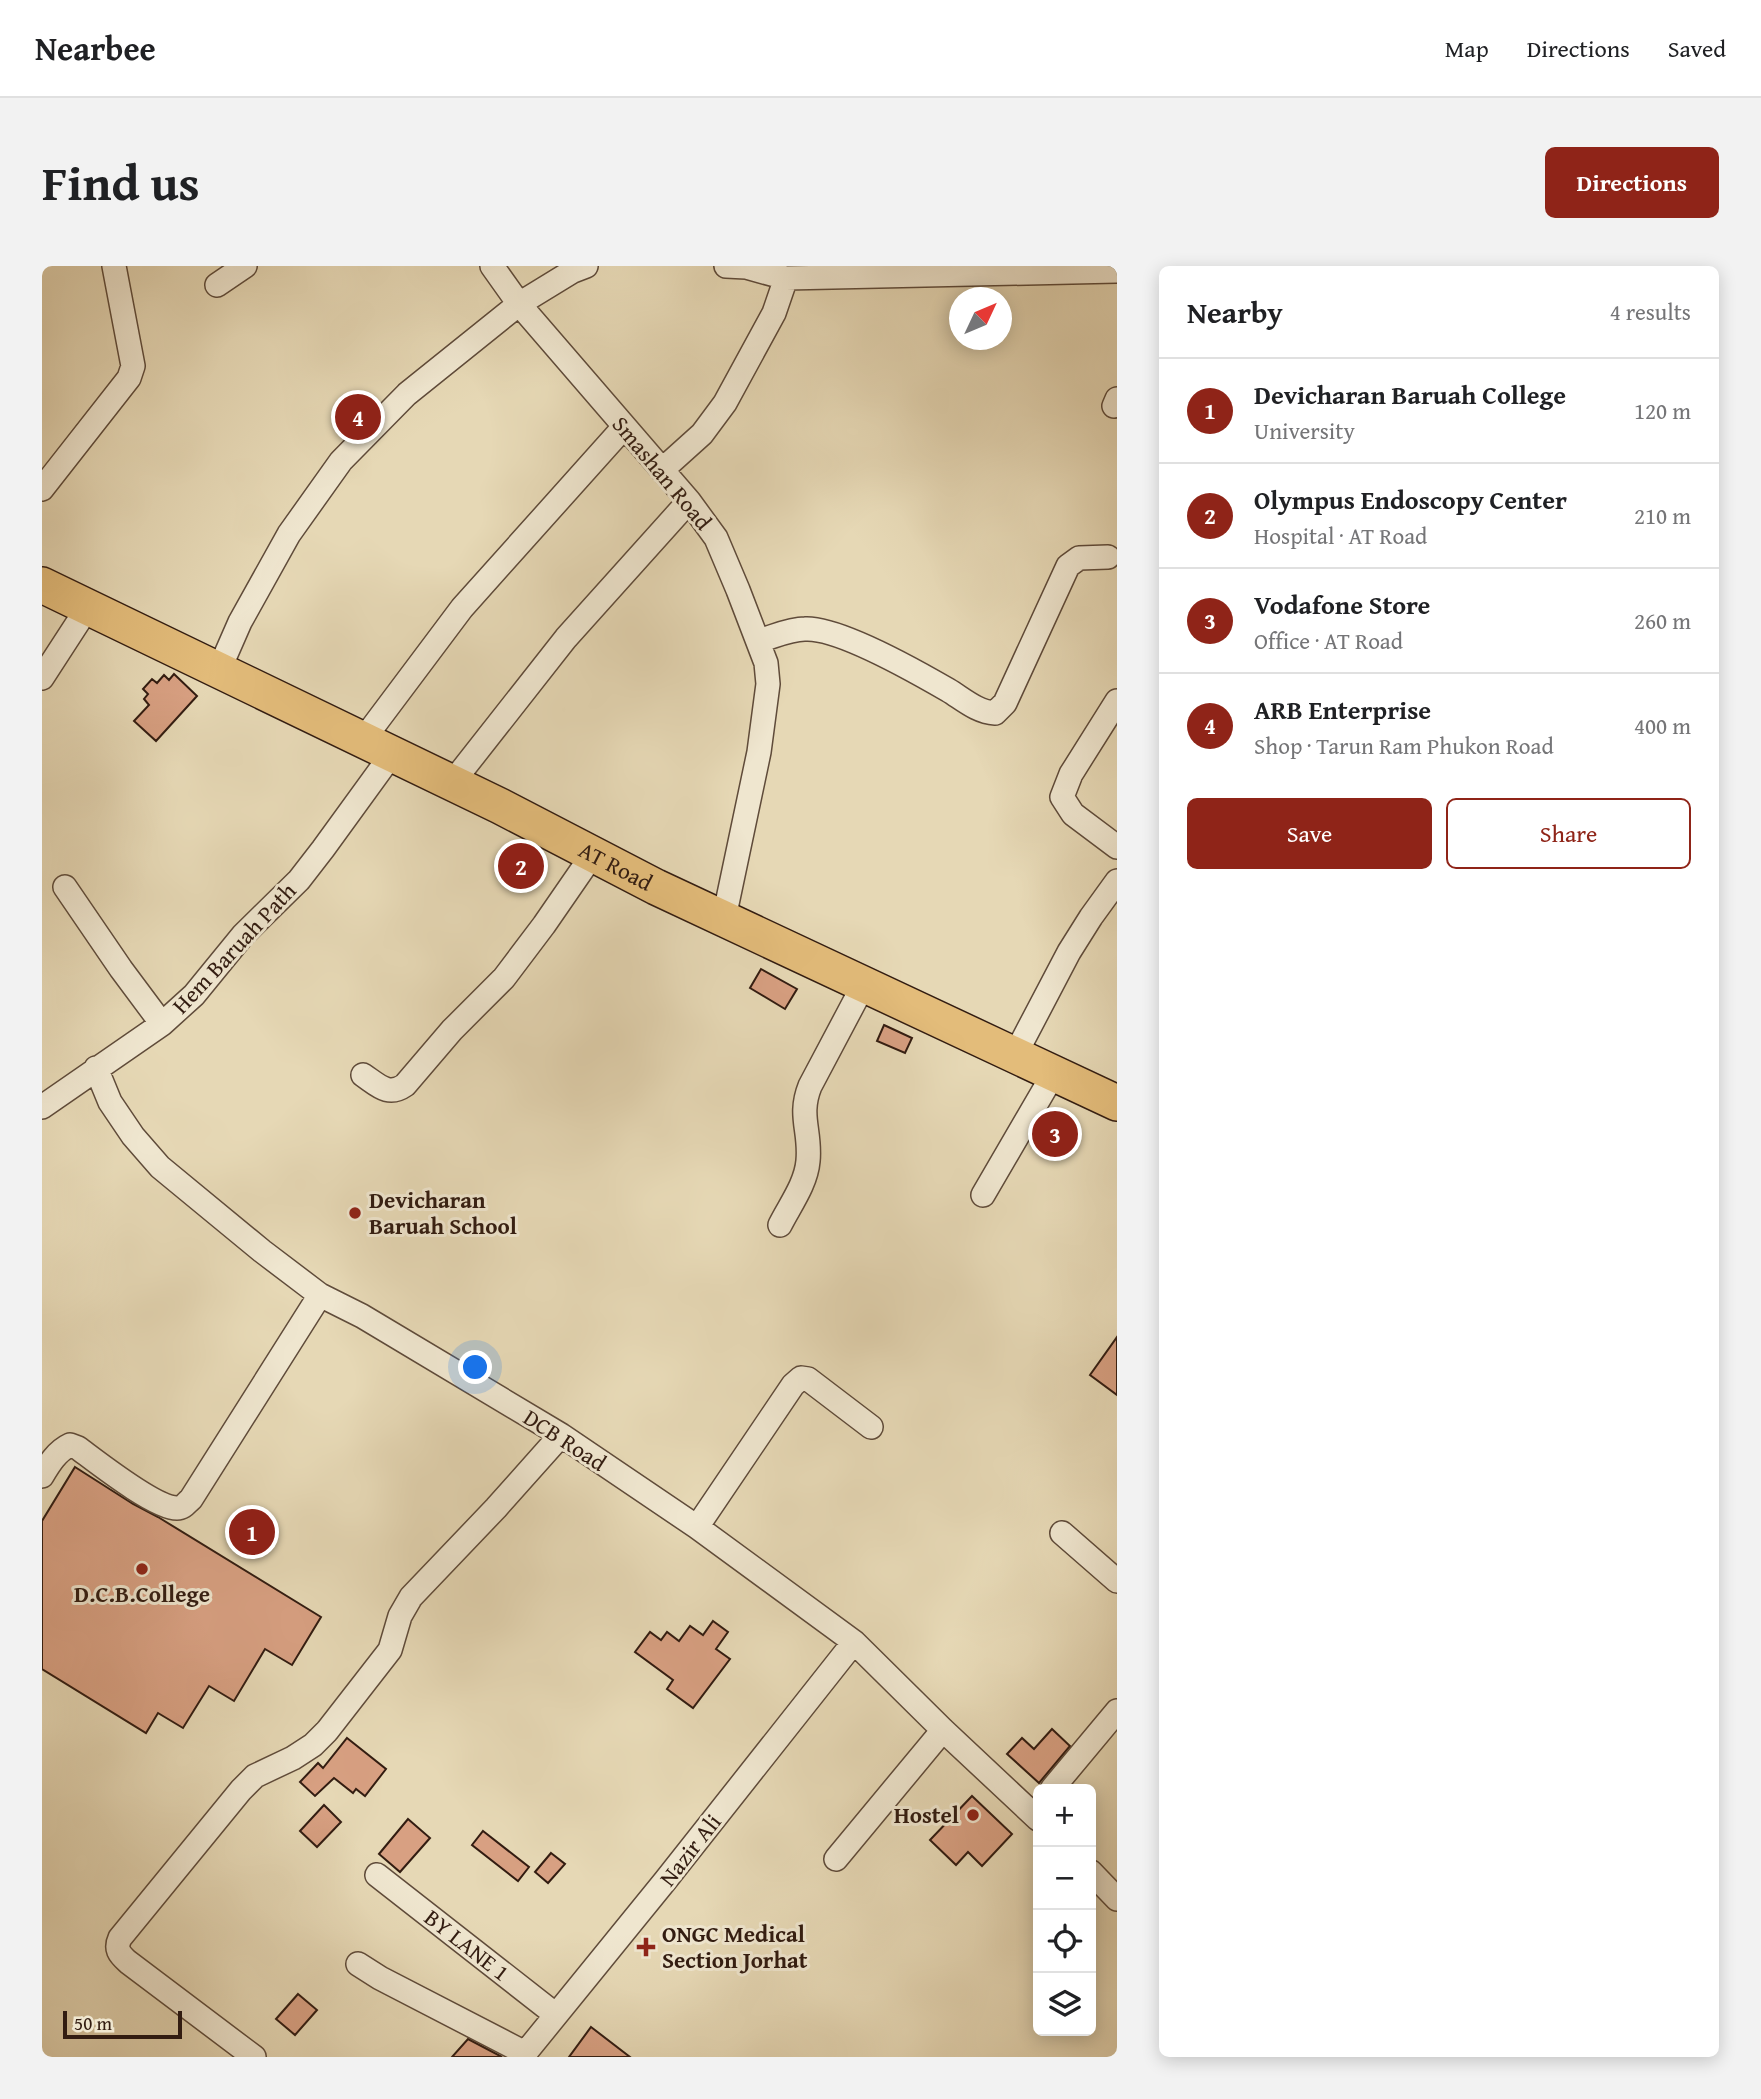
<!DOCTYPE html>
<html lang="en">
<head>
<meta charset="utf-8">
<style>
	:root { --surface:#fff; --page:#f2f2f2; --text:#202124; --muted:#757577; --line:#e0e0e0; --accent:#8f2418 }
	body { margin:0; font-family:"Gentium Book Plus",serif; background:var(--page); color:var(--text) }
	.controls { position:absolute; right:21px; bottom:21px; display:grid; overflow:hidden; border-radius:10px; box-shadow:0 4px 18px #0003 }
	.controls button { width:63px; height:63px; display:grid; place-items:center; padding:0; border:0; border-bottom:2px solid var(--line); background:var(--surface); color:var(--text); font:35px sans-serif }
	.compass { position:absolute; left:907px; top:21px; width:63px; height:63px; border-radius:50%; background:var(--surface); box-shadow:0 4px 18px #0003; rotate:46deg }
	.scale { position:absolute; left:21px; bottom:18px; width:119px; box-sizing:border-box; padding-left:7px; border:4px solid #321c11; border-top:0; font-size:19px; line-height:24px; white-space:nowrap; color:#321c11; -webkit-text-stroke:5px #efe6cf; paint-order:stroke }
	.you { position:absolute; left:434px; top:1102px; width:24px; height:24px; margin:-18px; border:5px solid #fff; border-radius:50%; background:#1a73e8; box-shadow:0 0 0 10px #1a73e833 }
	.badge { display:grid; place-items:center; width:46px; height:46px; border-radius:50%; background:var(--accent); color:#fff; font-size:23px; font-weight:700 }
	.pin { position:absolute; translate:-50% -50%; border:4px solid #fff; box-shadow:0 2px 7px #0006 }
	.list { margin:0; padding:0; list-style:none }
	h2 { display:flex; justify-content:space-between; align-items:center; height:91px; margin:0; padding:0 28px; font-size:30px }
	h2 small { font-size:23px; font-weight:400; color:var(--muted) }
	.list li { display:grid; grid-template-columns:46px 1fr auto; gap:21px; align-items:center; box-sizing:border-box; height:105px; padding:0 28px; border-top:2px solid var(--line) }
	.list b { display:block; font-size:26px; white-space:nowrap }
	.list p { margin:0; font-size:23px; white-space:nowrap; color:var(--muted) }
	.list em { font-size:23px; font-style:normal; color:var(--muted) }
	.actions { display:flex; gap:14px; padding:21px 28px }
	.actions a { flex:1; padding:16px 0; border:2px solid var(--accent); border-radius:10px; text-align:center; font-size:24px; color:var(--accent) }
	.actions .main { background:var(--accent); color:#fff }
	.icon { flex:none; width:38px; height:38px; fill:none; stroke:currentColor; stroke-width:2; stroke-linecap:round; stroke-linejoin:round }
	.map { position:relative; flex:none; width:1075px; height:1791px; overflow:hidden; border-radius:10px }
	header { display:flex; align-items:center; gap:42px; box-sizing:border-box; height:98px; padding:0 35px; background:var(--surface); border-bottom:2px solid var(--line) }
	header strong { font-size:33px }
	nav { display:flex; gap:38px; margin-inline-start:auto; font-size:24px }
	.intro { display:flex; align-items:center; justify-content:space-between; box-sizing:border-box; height:168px; padding:0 42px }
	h1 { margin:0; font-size:49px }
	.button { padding:18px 32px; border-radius:10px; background:var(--accent); color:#fff; font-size:24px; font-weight:700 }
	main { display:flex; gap:42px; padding:0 42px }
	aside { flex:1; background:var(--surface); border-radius:10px; box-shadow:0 4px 18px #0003 }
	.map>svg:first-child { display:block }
	.building { fill:#d8a082; stroke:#321c11; stroke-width:2 }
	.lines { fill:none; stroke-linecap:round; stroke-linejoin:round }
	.minor-casing { stroke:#5f4b3a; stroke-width:26 }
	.highway-casing { stroke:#321c11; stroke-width:38 }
	.minor { stroke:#efe6cf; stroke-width:23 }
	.highway { stroke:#e3bc7a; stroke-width:35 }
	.poi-dot { fill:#8f2418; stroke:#efe6cf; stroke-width:2.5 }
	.labels { text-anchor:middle; stroke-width:6; stroke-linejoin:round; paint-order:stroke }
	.street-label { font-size:23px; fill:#321c11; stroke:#efe6cf }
	.poi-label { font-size:23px; font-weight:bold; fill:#321c11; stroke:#efe6cf; text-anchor:start }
</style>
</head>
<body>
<header>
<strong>Nearbee</strong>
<nav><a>Map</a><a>Directions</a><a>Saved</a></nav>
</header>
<div class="intro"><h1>Find us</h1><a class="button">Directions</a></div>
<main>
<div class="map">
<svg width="1075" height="1791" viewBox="0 0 1075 1791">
	<rect width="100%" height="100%" fill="#e6d8b5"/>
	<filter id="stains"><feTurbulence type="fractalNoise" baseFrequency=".00286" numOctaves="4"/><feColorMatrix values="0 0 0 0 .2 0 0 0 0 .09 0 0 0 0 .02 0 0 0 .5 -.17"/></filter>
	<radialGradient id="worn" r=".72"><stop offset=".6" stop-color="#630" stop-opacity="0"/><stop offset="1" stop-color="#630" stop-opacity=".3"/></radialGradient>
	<path class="building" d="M 132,408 L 155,430 L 114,475 L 92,455 L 107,439 L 102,433 L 106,428 L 101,423 L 110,413 L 115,417 L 122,409 L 127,414 Z
		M 478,586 L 493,598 L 476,619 L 462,607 Z
		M 719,703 L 755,723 L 743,743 L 708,722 Z
		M 842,759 L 870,772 L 863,787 L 835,775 Z
		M 1075,1071 L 1075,1129 L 1048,1109 Z
		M 33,1201 L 91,1238 L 116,1251 L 279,1351 L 250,1399 L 223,1383 L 192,1435 L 167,1420 L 141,1462 L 116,1447 L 104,1467 L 0,1403 L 0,1255 Z
		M 671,1355 L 686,1366 L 674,1383 L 688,1393 L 651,1442 L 625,1423 L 631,1414 L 593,1386 L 608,1366 L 619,1374 L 625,1366 L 637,1375 L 648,1360 L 661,1369 Z
		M 1010,1463 L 1028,1480 L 997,1517 L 965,1488 L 980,1472 L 992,1483 Z
		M 305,1472 L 344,1503 L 323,1530 L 314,1523 L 311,1527 L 292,1512 L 273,1530 L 258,1516 L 276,1497 L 281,1502 Z
		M 930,1530 L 970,1568 L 940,1600 L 926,1586 L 914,1599 L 888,1574 Z
		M 282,1539 L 299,1556 L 275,1581 L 258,1565 Z
		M 366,1553 L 388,1572 L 358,1606 L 337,1588 Z
		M 441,1565 L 487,1601 L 476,1615 L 430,1579 Z
		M 509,1587 L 523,1598 L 506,1617 L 493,1606 Z
		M 256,1728 L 275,1744 L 253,1769 L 234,1753 Z
		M 549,1761 L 588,1791 L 527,1791 Z
		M 426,1773 L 460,1791 L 410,1791 Z"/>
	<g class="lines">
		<g class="minor-casing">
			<path id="minor" d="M 450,0 L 477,38 L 647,235 L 674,272 L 696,324 L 724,397 L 726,418 L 717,486 L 682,652
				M 684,0 L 704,1 L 744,12 L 1075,5
				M 175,19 L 203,0
				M 1072,140 L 1075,133
				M 620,204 L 660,168 L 683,137 L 732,47 L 744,12
				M 0,223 L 87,112 L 91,100 L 72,0
				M 716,375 C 731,371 747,363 763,363 C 796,361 875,406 906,424 C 921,433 935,446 953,447 L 963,437 L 1026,300 L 1037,292 L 1066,291
				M 177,404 L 198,356 L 247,268 L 299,195 L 365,128 L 477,38 L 531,5 L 544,0
				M 0,412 L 46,341
				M 1075,435 L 1029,508 L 1020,531 L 1031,548 L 1075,581
				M 321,474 L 420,342 L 582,161
				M 410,517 L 524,372 L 647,235
				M 23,621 L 79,703 L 120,758
				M 973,789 L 1027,686 L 1049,651 L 1075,615
				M 54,802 L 68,836 L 91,870 L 118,901 L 220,985 L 278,1029 L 320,1050 L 519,1169 L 655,1261 L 812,1376 L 901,1464 L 996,1553
				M 321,809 C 336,819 346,831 363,819 L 410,764 L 462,712 L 502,659 L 551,588
				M 0,841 L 120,758 L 152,729 L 201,669 L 257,614 L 281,583 L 350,488
				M 941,929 L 1012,807
				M 738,959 C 748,939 764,918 766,895 C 769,865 756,850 768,820 L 822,718
				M 0,1210 C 7,1198 15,1185 28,1179 L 36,1182 C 55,1196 113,1242 135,1242 C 142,1242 144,1237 149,1233 L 278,1029
				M 655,1261 L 751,1119 L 759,1112 L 766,1113 L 829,1161
				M 1020,1267 L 1075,1315
				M 1010,1523 L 1075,1445
				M 794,1593 L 901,1464
				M 1049,1606 L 1075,1633
				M 335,1609 L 514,1749
				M 316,1698 L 338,1712 L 483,1787
				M 212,1791 L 86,1696 C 77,1688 73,1683 78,1672 L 199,1524 L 213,1510 L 251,1492 L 271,1479 L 285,1465 L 348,1384 L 358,1350 L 369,1331 L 454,1242 L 519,1169
				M 480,1791 L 623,1615 L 812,1376"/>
		</g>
		<g class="highway-casing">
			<g id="highway">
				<path id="s1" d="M 0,319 L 458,540 L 614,621 L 1075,837"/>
			</g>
		</g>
		<use href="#minor" class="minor"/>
		<use href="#highway" class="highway"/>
	</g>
	<g class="poi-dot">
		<circle cx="313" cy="947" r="7"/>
		<circle cx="100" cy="1303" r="7"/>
		<circle cx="931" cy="1549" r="7"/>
		<path d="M600.5 1670.5h7v7h7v7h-7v7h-7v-7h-7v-7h7z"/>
	</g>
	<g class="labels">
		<g class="street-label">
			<text transform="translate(620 207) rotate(50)" y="8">Smashan Road</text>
			<text dy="8" stroke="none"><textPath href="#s1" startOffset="639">AT Road</textPath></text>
			<text transform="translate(192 682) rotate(-47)" y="8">Hem Baruah Path</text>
			<text transform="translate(523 1174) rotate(33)" y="8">DCB Road</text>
			<text transform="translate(648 1584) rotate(-52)" y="8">Nazir Ali</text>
			<text transform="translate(425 1679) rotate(38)" y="8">BY LANE 1</text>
		</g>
		<g class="poi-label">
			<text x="327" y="942">Devicharan<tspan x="327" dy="26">Baruah School</tspan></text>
			<text x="100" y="1336" text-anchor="middle">D.C.B.College</text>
			<text x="917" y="1557" text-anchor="end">Hostel</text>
			<text x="620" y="1676">ONGC Medical<tspan x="620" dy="26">Section Jorhat</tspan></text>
		</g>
	</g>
	<rect width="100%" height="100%" filter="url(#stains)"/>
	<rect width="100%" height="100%" fill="url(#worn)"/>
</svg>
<div class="controls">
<button>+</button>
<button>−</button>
<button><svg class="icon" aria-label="locate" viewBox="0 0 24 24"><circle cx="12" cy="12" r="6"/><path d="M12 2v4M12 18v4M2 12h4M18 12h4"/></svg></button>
<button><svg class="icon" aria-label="layers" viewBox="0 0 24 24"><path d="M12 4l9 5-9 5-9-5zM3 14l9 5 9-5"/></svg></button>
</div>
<svg class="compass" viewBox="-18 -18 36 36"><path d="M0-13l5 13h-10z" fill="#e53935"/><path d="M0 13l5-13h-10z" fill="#757577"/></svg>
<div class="scale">50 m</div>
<div class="you"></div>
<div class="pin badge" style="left:210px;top:1266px">1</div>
<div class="pin badge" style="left:479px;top:600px">2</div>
<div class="pin badge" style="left:1013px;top:868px">3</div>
<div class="pin badge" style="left:316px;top:151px">4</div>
</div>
<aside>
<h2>Nearby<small>4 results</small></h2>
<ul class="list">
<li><span class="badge">1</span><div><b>Devicharan Baruah College</b><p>University</p></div><em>120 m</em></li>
<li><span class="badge">2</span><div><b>Olympus Endoscopy Center</b><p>Hospital · AT Road</p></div><em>210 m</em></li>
<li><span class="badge">3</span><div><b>Vodafone Store</b><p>Office · AT Road</p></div><em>260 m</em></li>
<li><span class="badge">4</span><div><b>ARB Enterprise</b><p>Shop · Tarun Ram Phukon Road</p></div><em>400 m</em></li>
</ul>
<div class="actions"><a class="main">Save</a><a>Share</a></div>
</aside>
</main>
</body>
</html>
